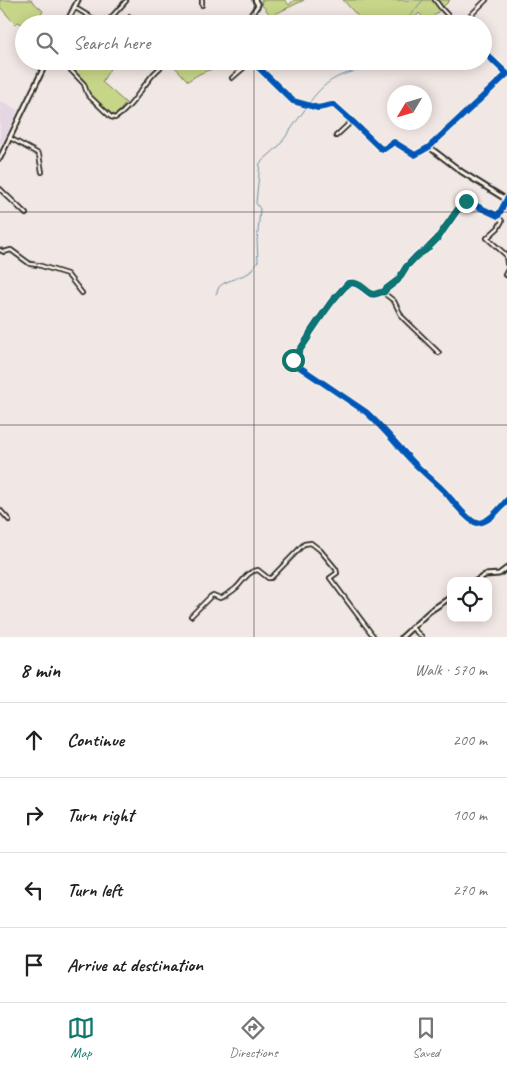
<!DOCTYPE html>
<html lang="en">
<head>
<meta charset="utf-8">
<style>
	:root { --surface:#fff; --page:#f6f6f6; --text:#202124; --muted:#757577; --line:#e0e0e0; --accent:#0f766e }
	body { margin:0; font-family:Caveat,sans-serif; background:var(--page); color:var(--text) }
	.controls { position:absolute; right:15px; bottom:15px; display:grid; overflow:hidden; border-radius:10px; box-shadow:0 2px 12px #0003 }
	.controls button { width:45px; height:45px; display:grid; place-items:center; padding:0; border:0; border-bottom:1px solid var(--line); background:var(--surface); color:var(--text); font:25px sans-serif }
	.compass { position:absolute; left:387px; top:85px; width:45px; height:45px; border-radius:50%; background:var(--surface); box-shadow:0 2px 12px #0003; rotate:232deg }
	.stop { position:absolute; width:15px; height:15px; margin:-11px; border:4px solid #0f766e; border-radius:50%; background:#fff }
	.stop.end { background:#0f766e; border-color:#fff; box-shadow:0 1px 5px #0008 }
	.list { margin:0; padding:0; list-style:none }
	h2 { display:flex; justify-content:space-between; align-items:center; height:65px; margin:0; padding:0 20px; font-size:21px }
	h2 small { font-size:16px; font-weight:400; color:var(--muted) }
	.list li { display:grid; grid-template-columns:32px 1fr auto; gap:15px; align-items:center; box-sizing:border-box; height:75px; padding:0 20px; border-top:1px solid var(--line) }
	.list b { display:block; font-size:19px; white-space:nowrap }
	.list em { font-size:16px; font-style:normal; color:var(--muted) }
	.icon { flex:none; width:28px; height:28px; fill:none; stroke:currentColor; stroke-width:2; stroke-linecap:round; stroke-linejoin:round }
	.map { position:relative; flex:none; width:507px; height:637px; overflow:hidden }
	.search { position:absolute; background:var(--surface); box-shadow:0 2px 12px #0003; left:15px; right:15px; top:15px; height:55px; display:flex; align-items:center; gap:12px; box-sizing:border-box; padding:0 18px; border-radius:28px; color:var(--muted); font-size:19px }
	.sheet { height:365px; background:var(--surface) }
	nav { display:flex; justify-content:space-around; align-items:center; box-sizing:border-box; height:70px; border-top:1px solid var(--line); background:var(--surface); font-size:14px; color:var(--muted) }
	nav a { display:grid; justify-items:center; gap:2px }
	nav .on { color:var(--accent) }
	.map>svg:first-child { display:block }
	.built { fill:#e4d6e2 }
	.green { fill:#c7d589; stroke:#79805a }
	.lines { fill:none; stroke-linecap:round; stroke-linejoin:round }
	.stream { stroke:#6e93a8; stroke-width:1 }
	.minor-casing { stroke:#2b2b2b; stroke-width:6 }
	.tertiary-casing { stroke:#2b2b2b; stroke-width:7 }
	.secondary-casing { stroke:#2b2b2b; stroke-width:7 }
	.minor { stroke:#fcf5e5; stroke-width:2.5 }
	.tertiary { stroke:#fcf5e5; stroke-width:3 }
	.secondary { stroke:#fcf5e5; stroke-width:3 }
	.cycleway-casing { stroke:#fcf5e5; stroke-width:9 }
	.cycleway { stroke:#0057b8; stroke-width:6 }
	.route { stroke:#0f766e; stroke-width:6 }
	.grid { fill:none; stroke:#2b2b2b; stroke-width:1; stroke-opacity:0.55 }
</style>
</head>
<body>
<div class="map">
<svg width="507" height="637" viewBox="0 0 507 637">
	<rect width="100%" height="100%" fill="#f1e7e4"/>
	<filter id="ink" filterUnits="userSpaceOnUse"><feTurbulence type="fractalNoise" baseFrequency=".02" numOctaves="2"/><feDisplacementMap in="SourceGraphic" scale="10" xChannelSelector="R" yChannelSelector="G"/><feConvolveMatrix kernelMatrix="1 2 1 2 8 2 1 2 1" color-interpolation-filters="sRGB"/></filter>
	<g filter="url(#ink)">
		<path class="built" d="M 0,101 L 18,110 L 2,144 L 0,143 Z"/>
		<path class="green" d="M 0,0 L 31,0 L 43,11 L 36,24 L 24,24 L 24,25 L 18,22 L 15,24 L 0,7 Z
			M 261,0 L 285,0 L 289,5 L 294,0 L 304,0 L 271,16 L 262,5 Z
			M 343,0 L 450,0 L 428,22 L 419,13 L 410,24 L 365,24 Z
			M 62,61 L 113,61 L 114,62 L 102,82 L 126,103 L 117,114 L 111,115 L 87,93 C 86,80 71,70 62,61 Z
			M 173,61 L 230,61 L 219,69 C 208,68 197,75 188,81 L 171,63 Z"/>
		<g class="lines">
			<path class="stream" d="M 403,24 L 423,0
				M 309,103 C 330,74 345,73 378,67 L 383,65 L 389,61
				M 216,294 L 219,287 L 224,283 L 249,273 L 258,261 L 257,240 L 258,232 L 260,209 L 256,203 L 260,163 L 279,146 L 306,108"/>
			<g class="minor-casing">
				<path id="minor" d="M 202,0 L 202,5
					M 435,0 L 441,8 L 456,24
					M 74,7 L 102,24
					M 105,24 L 126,1
					M 122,24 L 130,17
					M 462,24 L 486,0
					M 62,61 L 84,84 L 87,93 L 89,96 L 111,117 L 115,118 C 138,104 146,73 170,61
					M 251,61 L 258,67
					M 232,78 L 247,65 L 254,64
					M 336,136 L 352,121
					M 10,138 L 37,153 L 39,155 L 42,172
					M 429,147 L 507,74 L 483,51
					M 0,189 L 26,214
					M 507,199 L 498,216 L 466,201 L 464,201 L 437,239 L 426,250 L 417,255 L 406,267 L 398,280 L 386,289 L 384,292 C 379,292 375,296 371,294 C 370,294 369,293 368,292 C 361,287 357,282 348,283 L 331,302 L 310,333 L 308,338 L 293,360 L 295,364 L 366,412 C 384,428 399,448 416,465 C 425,474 435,482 444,491 C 451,498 468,522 477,523 C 489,523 500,508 507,500
					M 498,216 L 502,221 L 498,228 L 487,238 L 506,255 L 507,264
					M 0,250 L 4,252 L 11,250 L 30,264 L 38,265 L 67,274 L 82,293
					M 505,275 L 507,271
					M 384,292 L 385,294 L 394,301 L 402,317 L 439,353
					M 0,510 L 9,520
					M 191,616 L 210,597 L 213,595 L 220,598 L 223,597 C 227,594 232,592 236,588 C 243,582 247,571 258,570 L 268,578 L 271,578 L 304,544 L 311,543 L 320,550 L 336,569 L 337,573 L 330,578 L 374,637
					M 412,628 L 422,637"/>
			</g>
			<g class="tertiary-casing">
				<path id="tertiary" d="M 250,24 L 249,18 L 258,5 L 255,0
					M 263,61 L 258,67 L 293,101 L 318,108 L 332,105 L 334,105 L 352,121 L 380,148 L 384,149 L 394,142 L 415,155 L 429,147 L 462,172 L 507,200
					M 476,581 L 485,575 L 499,574 L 507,568
					M 402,637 L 430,611 L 451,597"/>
			</g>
			<g class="secondary-casing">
				<path id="secondary" d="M 66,24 L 78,0
					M 0,158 L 47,61"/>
			</g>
			<use href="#minor" class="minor"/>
			<use href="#tertiary" class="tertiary"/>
			<use href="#secondary" class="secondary"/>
			<g class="cycleway-casing">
				<path id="cycleway" d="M 251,61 L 258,67 L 293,101 L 318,108 L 332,105 L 334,105 L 352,121 L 380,148 L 384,149 L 394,142 L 415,155 L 429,147 L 507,74 L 483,51
					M 507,199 L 498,216 L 466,201 L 464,201 L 437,239 L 426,250 L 417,255 L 406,267 L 398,280 L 386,289 L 384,292 C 379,292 375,296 371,294 C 370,294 369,293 368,292 C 361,287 357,282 348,283 L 331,302 L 310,333 L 308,338 L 293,360 L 295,364 L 366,412 C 384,428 399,448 416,465 C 425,474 435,482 444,491 C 451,498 468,522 477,523 C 489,523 500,508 507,500"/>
			</g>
			<use href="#cycleway" class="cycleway"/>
		</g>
	</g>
	<g class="lines" filter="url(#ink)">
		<path class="route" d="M 293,360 L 308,338 L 310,333 C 316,324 343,284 351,283 C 358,281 366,290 371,294 C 376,295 379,291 384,292 L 386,289 L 398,280 L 406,267 L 417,256 L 426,250 L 437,239 L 462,203 L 466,201"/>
	</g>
	<path class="grid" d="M 254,0 L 254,24M 254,61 L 254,637M 0,212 L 507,212M 0,425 L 507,425"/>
</svg>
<div class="controls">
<button><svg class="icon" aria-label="locate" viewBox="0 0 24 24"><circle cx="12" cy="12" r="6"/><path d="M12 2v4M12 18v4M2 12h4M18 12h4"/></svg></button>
</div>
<svg class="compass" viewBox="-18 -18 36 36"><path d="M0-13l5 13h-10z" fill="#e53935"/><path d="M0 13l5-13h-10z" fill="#757577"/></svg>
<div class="stop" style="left:293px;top:360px"></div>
<div class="stop end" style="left:466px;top:201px"></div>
<div class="search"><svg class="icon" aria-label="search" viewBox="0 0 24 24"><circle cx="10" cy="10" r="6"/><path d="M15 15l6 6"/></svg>Search here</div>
</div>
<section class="sheet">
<h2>8 min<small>Walk · 570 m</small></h2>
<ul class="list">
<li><svg class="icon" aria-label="ahead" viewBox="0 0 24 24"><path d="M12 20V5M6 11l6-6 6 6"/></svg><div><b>Continue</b></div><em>200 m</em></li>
<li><svg class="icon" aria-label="right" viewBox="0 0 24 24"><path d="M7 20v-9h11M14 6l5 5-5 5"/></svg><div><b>Turn right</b></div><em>100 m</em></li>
<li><svg class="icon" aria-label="left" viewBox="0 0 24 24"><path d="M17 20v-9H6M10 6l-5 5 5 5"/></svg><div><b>Turn left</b></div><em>270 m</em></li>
<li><svg class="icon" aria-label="arrive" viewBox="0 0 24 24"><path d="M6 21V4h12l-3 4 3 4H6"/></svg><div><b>Arrive at destination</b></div></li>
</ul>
</section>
<nav>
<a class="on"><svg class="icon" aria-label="map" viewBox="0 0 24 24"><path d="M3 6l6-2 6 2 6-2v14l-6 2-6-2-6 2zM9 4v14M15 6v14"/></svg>Map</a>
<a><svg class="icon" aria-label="directions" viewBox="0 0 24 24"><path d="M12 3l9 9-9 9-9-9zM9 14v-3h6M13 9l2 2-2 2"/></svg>Directions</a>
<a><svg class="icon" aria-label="saved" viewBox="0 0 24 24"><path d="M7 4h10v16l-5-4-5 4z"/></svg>Saved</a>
</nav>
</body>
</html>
